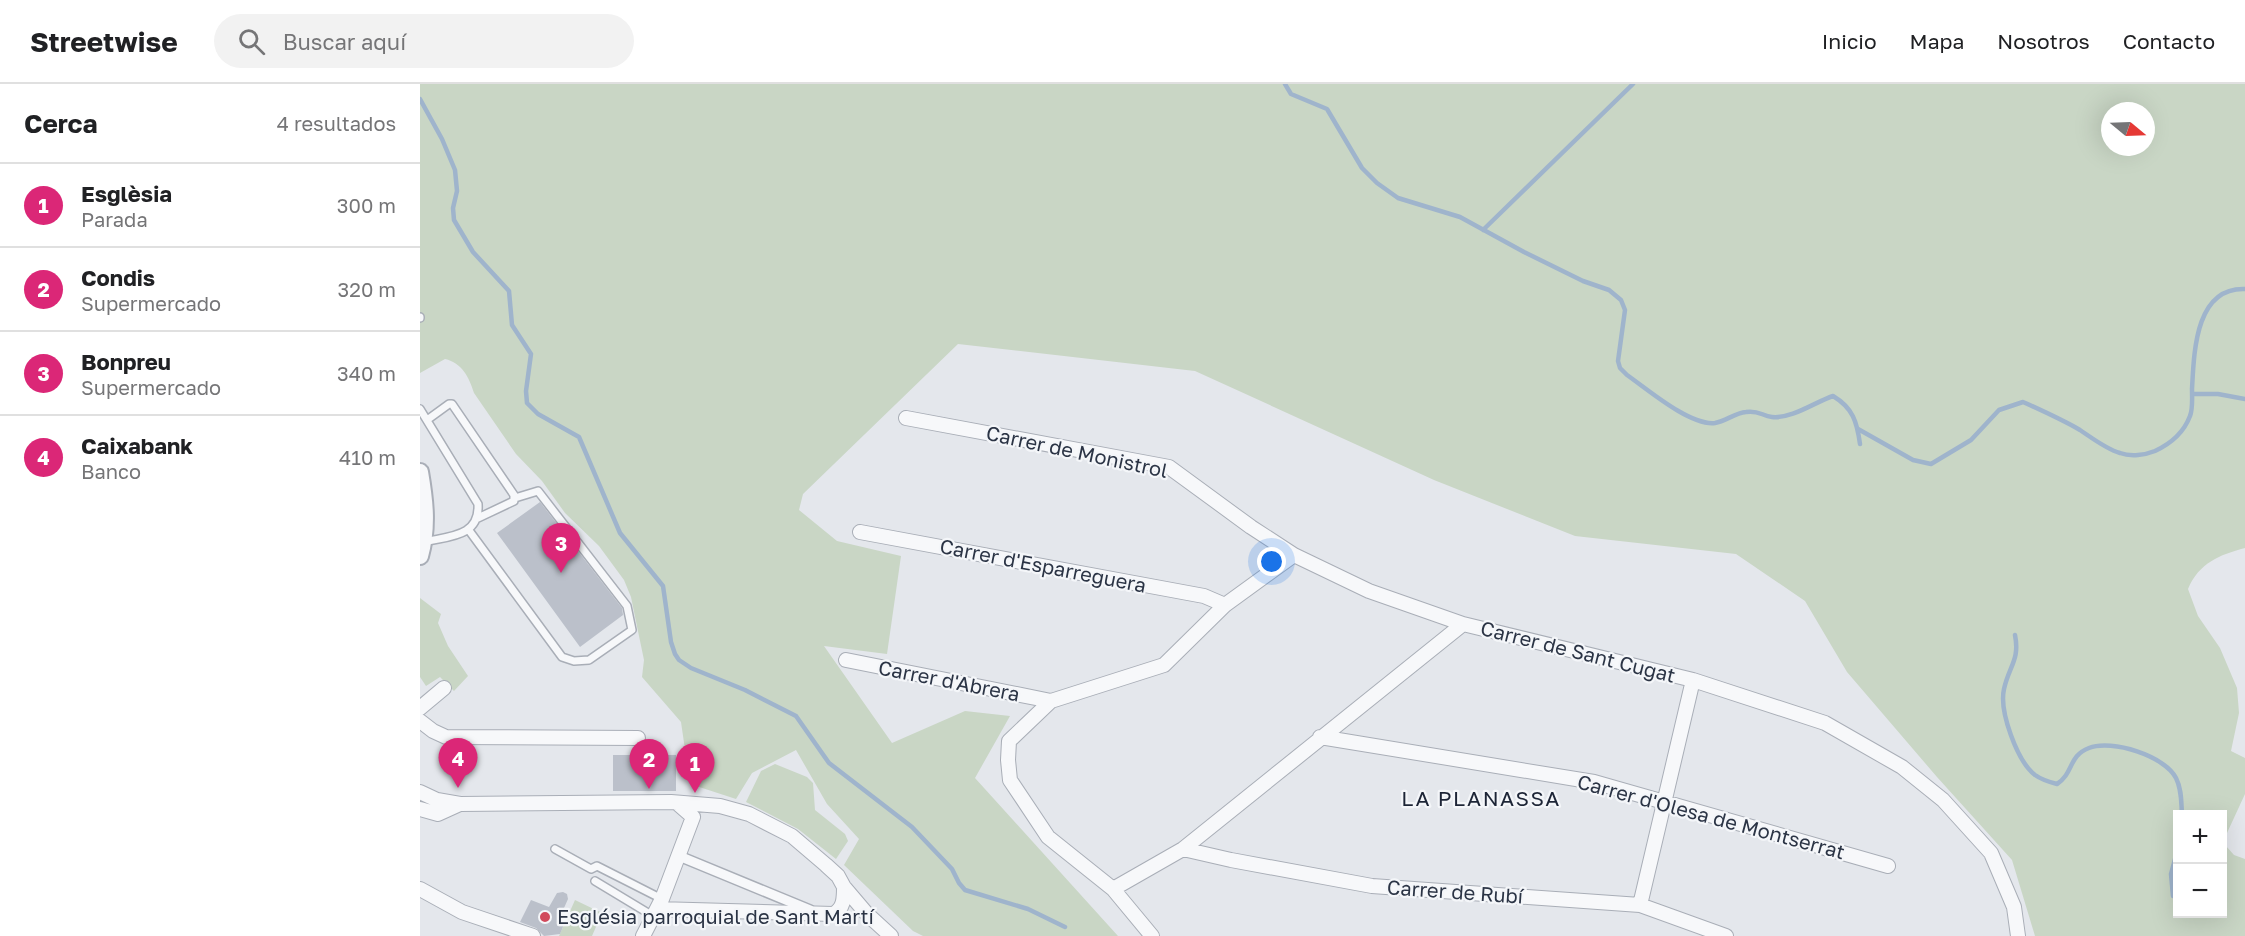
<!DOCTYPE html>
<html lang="es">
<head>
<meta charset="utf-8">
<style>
	:root { --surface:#fff; --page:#f2f2f2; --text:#202124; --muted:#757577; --line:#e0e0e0; --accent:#db2777 }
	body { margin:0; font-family:"Golos Text",sans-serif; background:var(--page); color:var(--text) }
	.controls { position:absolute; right:18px; bottom:18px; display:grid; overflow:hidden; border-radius:0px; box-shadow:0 6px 24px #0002 }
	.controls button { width:54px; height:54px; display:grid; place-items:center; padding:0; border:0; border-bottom:2px solid var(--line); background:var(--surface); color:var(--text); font:30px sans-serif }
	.compass { position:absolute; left:1681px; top:18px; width:54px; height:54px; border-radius:50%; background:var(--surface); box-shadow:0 6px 24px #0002; rotate:109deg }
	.you { position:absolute; left:852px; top:478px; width:21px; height:21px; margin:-15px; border:4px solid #fff; border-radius:50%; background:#1a73e8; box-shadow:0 0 0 9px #1a73e833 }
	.badge { display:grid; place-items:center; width:39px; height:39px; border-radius:50%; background:var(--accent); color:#fff; font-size:20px; font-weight:700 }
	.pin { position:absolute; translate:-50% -50px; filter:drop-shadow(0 2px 3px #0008) }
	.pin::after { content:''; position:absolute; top:32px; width:21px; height:18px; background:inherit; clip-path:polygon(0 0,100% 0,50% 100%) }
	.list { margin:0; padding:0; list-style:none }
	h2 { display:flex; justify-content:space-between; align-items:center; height:78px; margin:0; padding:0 24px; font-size:26px }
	h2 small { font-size:20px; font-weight:400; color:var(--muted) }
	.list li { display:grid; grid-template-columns:39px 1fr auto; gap:18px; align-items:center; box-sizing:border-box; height:84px; padding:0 24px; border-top:2px solid var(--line) }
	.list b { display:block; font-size:22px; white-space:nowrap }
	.list p { margin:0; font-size:20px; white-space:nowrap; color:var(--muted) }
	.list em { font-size:20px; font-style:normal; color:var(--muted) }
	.icon { flex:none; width:33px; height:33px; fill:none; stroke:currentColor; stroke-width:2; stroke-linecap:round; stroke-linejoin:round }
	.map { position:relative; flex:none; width:1825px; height:852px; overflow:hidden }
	header { display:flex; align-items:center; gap:36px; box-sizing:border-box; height:84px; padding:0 30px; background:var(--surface); border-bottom:2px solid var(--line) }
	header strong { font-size:28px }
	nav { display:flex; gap:33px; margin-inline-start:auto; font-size:21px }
	.search { width:420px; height:54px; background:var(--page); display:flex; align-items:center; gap:15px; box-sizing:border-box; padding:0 21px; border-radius:33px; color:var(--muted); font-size:22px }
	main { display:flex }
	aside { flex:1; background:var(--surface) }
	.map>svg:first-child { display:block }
	.green { fill:#c9d6c5; fill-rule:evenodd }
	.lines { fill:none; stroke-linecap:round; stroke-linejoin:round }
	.stream { stroke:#9fb4cc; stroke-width:4.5 }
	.building { fill:#bbc0ca }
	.service-casing { stroke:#a9aeb7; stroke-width:10 }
	.pedestrian-casing { stroke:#a9aeb7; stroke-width:12 }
	.minor-casing { stroke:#a9aeb7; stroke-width:16 }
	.tertiary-casing { stroke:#a9aeb7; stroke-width:20 }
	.service { stroke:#f7f8fa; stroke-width:7 }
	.pedestrian { stroke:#f7f8fa; stroke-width:9 }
	.minor { stroke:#f7f8fa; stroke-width:14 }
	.tertiary { stroke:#f7f8fa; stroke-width:16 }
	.poi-dot { fill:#d1495b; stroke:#f4f6f9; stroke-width:2 }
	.labels { text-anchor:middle; stroke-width:4.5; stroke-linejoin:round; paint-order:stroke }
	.street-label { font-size:20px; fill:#2b3445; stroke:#f4f6f9 }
	.poi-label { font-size:20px; fill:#2b3445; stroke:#f4f6f9; text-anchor:start }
	.neighbourhood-label { font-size:21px; letter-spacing:1.5px; fill:#1d2536; stroke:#f4f6f9 }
</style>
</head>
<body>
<header>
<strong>Streetwise</strong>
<div class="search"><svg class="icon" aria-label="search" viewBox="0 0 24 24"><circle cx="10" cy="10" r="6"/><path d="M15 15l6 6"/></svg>Buscar aquí</div>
<nav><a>Inicio</a><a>Mapa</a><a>Nosotros</a><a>Contacto</a></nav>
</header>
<main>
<aside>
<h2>Cerca<small>4 resultados</small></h2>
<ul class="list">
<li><span class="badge">1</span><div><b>Esglèsia</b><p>Parada</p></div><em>300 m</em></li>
<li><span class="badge">2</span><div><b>Condis</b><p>Supermercado</p></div><em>320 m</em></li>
<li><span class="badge">3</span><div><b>Bonpreu</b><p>Supermercado</p></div><em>340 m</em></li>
<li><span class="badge">4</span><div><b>Caixabank</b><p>Banco</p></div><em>410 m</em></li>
</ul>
</aside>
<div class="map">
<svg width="1825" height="852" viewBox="0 0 1825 852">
	<rect width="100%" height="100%" fill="#e4e7ec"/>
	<path class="green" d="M 0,0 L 1825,0 L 1825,464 C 1799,471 1779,479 1768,505 L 1778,532 L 1800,564 L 1817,604 L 1819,629 L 1811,667 L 1825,674 L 1825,710 L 1807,749 L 1806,762 L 1814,771 L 1825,775 L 1825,852 L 1615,852 L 1592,776 L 1517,693 L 1427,588 L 1385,517 L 1316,470 L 1155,452 L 1014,396 L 775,287 L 538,260 L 383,410 L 379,426 L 417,457 L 481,472 L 467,570 L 404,562 L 472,659 L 545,627 L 590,632 L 555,694 L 698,852 L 503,852 L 493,847 L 424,781 L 439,755 L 407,720 L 376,666 L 332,689 L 316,715 L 270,700 L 261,638 L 222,593 L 224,576 L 219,552 L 211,513 L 204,496 L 179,462 L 145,429 L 122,397 L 96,370 L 54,309 C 49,293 42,279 25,275 L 0,289 ZM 1690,27 L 1726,27 L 1726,63 L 1690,63 ZM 1758,730 L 1802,730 L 1802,830 L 1758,830 Z
		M 0,514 L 21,530 L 18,539 L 28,562 L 48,592 L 34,607 L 20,593 L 6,602 L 0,593 Z
		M 355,680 L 387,693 L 393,699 L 395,726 L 425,750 L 428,757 L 416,775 L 378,745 L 326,718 L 341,687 Z
		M 155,816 L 182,829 L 172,852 L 139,852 Z"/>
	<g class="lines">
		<path class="stream" d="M 865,0 L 871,10 L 907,25 L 942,84 L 957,99 L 978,114 L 1040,133 L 1104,168 L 1163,197 L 1189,206 L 1201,216 L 1205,226 L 1198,277 L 1200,284 L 1207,291 C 1227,305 1270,342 1295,339 C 1306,337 1315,329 1326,328 C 1339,326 1342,332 1352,333 C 1372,335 1395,318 1413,312 C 1433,324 1437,338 1440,360
			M 0,15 L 22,55 L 35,86 L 37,107 L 33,124 L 34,136 L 53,168 L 89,207 L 92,241 L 111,270 L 106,307 L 107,319 L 118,330 L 159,353 L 200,449 L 243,502 L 251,558 L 255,570 L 259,576 L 271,584 L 325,606 L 376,632 L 409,679 L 492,743 L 532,785 L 539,799 L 545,806 L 608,825 L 645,843
			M 1063,146 L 1213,0
			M 1772,310 L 1798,310 L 1825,315
			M 1438,345 L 1493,376 L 1511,380 L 1551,356 L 1579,326 L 1603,318 C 1623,327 1641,335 1660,346 C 1672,354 1686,365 1700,369 C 1711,373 1725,371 1735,367 C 1750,360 1764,348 1770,332 C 1773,325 1772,314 1772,305 C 1774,269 1775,203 1825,205
			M 1595,551 C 1600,576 1589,582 1584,605 C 1579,627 1597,677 1615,691 C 1622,696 1629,698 1637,700 C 1654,689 1648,672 1669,664 C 1692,655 1745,672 1756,694 C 1762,706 1761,718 1762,730
			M 1753,812 L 1751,790 L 1758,764"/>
	</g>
	<path class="building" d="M 120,418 L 202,524 L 203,531 L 160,563 L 77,449 Z
		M 193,671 L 256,671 L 256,707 L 193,707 Z
		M 143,808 L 147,810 L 148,815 L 144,824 L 150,826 L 140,850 L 124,852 L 116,844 L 100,838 L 111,816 L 129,823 L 137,809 Z"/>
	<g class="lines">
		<g class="service-casing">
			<path id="service" d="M 0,233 L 0,234
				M 0,325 L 58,420 C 60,453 29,452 4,458
				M 7,336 L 29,320 L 32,320 L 94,411 L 94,417 L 58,434
				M 48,445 L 142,573 L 154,577 L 169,576 L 212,546 L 207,522 L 118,407 L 95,414
				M 135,765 L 171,785 L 177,782 L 242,815
				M 175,797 L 233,832"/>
		</g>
		<g class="pedestrian-casing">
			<path id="pedestrian" d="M 259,772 L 390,826"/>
		</g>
		<g class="minor-casing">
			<path id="minor" d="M 486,334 L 749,383 L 831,443 L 874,471 L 949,507 L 1043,540
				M 440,448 L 784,512 L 805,521
				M 426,576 L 631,617
				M 0,624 L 24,604
				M 0,637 L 13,647 L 26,653 L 218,654
				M 900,653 L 1174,698 L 1468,782
				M 0,708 L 17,716 L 40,720
				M 0,725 L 18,730 L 40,720 L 251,718 L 300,722 L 329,730 L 372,752 L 406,781 L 418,792 L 424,803 L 447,830 L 471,852
				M 763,765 L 811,776 L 952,802 L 1220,821 L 1306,852
				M 0,805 L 42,828 L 113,852
				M 693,805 L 763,765 L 1043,540 L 1273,596 L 1405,639 L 1482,683 L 1523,716 L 1571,769 L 1594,823 L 1598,852
				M 1220,821 L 1273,596
				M 237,825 L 413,830 C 424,825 424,814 424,803
				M 223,852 L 242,815 L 273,733 L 257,719
				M 732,852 L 693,805 L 628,753 L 590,696 L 588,676 L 589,657 L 631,617 L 744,581 L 805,521 L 874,471"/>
		</g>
		<g class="tertiary-casing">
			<path id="tertiary" d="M 0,388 C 5,417 8,443 0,472"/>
		</g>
		<use href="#service" class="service"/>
		<use href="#pedestrian" class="pedestrian"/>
		<use href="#minor" class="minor"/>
		<use href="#tertiary" class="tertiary"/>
	</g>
	<circle class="poi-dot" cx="125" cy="833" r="6"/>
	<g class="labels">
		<g class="street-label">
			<text transform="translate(657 368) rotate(12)" y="7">Carrer de Monistrol</text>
			<text transform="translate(623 482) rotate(11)" y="7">Carrer d'Esparreguera</text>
			<text transform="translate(1158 568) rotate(14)" y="7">Carrer de Sant Cugat</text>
			<text transform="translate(529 597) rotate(11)" y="7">Carrer d'Abrera</text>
			<text transform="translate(1291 733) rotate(15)" y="7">Carrer d'Olesa de Montserrat</text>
			<text transform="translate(1035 808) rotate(4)" y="7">Carrer de Rubí</text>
		</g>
		<g class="poi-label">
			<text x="137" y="840">Església parroquial de Sant Martí</text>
		</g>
		<g class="neighbourhood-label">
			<text x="1061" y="722">LA PLANASSA</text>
		</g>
	</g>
</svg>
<div class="controls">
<button>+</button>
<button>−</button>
</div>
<svg class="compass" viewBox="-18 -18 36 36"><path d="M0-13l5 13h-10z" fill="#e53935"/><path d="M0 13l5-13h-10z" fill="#757577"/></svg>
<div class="you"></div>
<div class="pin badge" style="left:275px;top:709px">1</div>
<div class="pin badge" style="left:229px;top:705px">2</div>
<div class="pin badge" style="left:141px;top:489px">3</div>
<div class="pin badge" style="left:38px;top:704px">4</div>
</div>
</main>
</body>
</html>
